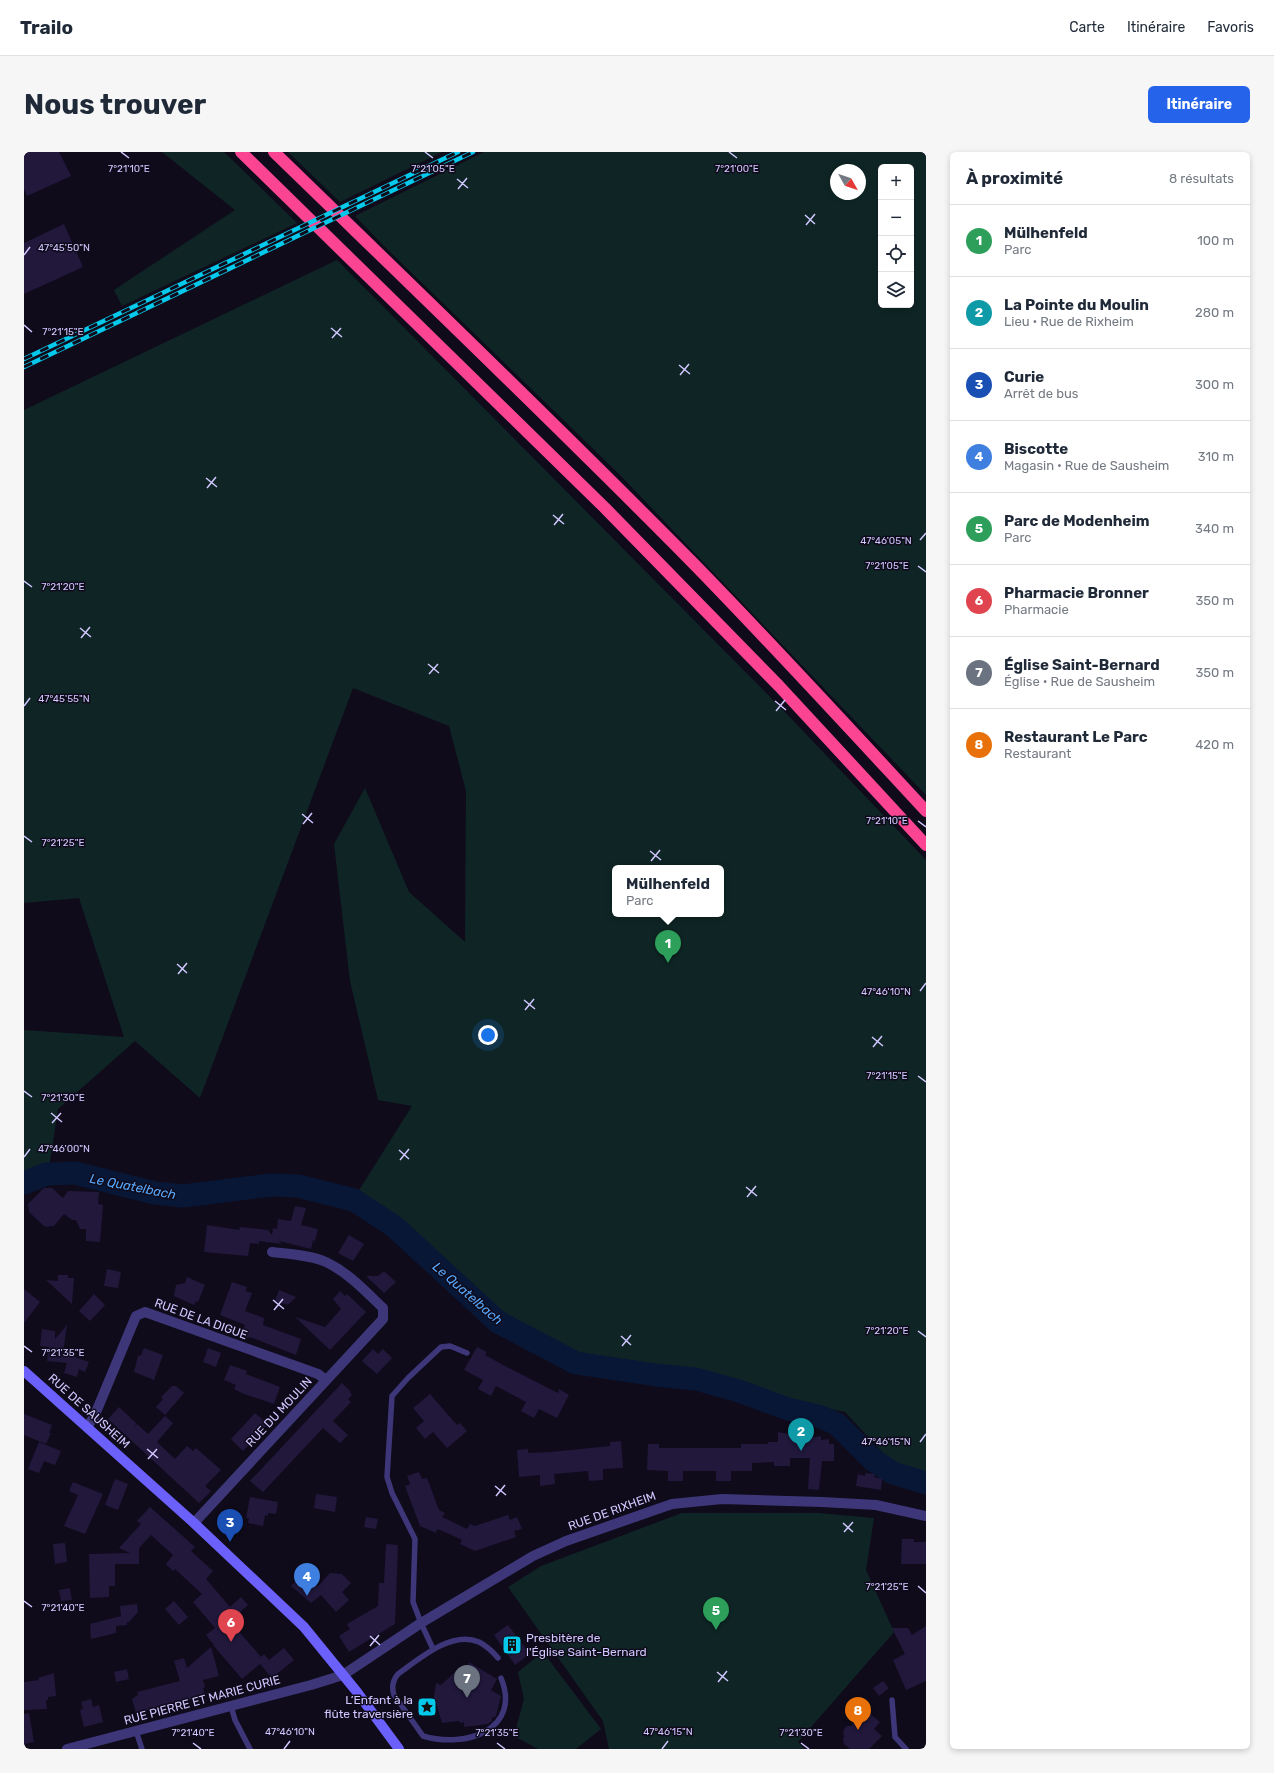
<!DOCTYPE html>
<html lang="fr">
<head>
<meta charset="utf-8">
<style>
	:root { --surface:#fff; --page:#f6f6f7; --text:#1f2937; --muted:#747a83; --line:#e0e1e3; --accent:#2563eb }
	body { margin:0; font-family:Rubik,sans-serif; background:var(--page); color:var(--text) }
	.controls { position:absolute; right:12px; top:12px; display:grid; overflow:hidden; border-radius:6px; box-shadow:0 2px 6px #0003 }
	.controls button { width:36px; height:36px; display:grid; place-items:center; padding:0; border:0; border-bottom:1px solid var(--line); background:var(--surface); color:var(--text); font:20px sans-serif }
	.compass { position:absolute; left:806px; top:12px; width:36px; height:36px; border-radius:50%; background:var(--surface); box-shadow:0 2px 6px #0003; rotate:130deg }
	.you { position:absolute; left:464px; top:883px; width:14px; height:14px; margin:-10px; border:3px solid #fff; border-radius:50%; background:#1a73e8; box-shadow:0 0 0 6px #1a73e833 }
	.badge { display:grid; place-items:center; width:26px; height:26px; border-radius:50%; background:var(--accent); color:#fff; font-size:13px; font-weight:700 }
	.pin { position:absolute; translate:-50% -33px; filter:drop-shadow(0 1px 2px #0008) }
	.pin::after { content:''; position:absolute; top:21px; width:14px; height:12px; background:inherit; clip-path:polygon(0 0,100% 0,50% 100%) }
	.popup { position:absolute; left:588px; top:713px; width:112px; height:52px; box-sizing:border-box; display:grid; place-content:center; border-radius:6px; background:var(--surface); filter:drop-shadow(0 1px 3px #0005); font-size:13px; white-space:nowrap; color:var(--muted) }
	.popup b { font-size:15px; color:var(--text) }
	.popup::after { content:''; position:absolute; left:50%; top:100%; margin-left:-8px; border:8px solid transparent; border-top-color:var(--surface) }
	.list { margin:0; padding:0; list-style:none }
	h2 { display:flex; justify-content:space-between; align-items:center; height:52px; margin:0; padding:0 16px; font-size:17px }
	h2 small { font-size:13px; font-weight:400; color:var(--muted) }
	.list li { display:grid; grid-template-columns:26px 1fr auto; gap:12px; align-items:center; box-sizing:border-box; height:72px; padding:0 16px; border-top:1px solid var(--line) }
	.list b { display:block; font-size:15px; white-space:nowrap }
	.list p { margin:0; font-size:13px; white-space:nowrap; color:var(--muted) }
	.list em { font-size:13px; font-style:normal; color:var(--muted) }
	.icon { flex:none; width:22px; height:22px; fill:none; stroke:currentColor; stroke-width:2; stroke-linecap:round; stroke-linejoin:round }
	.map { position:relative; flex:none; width:902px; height:1597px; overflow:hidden; border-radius:6px }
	header { display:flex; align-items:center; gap:24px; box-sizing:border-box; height:56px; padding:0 20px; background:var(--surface); border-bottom:1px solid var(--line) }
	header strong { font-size:19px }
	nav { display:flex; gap:22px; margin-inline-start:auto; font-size:14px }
	.intro { display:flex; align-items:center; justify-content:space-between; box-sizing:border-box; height:96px; padding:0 24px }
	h1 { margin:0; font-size:28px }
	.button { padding:10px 18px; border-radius:6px; background:var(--accent); color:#fff; font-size:14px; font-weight:700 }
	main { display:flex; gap:24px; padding:0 24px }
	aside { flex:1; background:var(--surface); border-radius:6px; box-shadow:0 2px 6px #0003 }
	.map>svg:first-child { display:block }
	.green { fill:#0f2525; fill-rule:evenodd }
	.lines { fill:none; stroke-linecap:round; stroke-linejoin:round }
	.river { stroke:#091736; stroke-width:23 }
	.building { fill:#21183c }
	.lane { stroke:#3d3779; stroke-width:5.5 }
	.street { stroke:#3d3779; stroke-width:10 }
	.secondary { stroke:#6c60fb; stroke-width:10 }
	.highway { stroke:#fb4593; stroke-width:12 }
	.rail-casing { stroke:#05c9eb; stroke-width:4.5 }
	.rail { stroke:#0f0b1b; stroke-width:3; stroke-dasharray:9; stroke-linecap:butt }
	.ticks { fill:none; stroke:#d0c7fe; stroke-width:1.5 }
	.labels { text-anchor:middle; stroke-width:3; stroke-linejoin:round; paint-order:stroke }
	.street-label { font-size:12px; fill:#d0c7fe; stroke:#0f0b1b }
	.poi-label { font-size:12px; fill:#d0c7fe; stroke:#0f0b1b; text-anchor:start }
	.water-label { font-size:13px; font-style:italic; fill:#57a7fb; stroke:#0f0b1b }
	.ticks-label { font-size:10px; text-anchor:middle; fill:#d0c7fe; stroke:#0f0b1b; stroke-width:3; stroke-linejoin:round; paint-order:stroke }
</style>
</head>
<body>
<header>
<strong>Trailo</strong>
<nav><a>Carte</a><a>Itinéraire</a><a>Favoris</a></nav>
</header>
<div class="intro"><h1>Nous trouver</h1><a class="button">Itinéraire</a></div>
<main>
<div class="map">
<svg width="902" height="1597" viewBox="0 0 902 1597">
	<rect width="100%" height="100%" fill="#0f0b1b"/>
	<path class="green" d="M 138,0 L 200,0 L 273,71 L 98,154 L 90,138 L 211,58 Z
		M 264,0 L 418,0 L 316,50 Z
		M 460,0 L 902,0 L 902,643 L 598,325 L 359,93 L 331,64 ZM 857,15 L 887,15 L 887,153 L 857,153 ZM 812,18 L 836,18 L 836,42 L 812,42 Z
		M 313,108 L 758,557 L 902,708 L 902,1323 L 871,1314 L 821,1260 L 744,1245 L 722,1235 L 668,1221 L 555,1206 L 477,1164 L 378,1073 L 332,1043 L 388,954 L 354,948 L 326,829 L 310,692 L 341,636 L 385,740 L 441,790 L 442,639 L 425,574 L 329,536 L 176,946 L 111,889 L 34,957 L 25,1016 L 0,1026 L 0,878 L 100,885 L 55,746 L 0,751 L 0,258 ZM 591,716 L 697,716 L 697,762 L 591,762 Z
		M 658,1361 L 795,1361 L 850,1366 L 842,1418 L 870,1480 L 774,1590 L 781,1597 L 585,1597 L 579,1569 L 484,1435 L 517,1414 Z
		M 519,1500 L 577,1577 L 552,1597 L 514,1597 L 490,1584 L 500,1547 L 494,1520 Z"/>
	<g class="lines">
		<path class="river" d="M 0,1031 L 22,1022 L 51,1021 L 131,1041 L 159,1044 L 247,1033 L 274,1034 L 330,1048 L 371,1075 L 474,1170 L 552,1211 L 632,1223 L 672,1227 L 715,1239 L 764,1257 L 797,1265 L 813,1272 L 849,1308 L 869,1321 L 902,1331"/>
	</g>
	<path class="building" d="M 0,0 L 35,0 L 47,24 L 3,44 L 0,37 Z
		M 40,72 L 59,115 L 0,142 L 0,91 Z
		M 20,1036 L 28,1036 L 39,1046 L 44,1039 L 75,1040 L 74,1052 L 79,1053 L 76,1090 L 62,1089 L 62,1077 L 56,1077 L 52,1068 L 48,1068 L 40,1062 L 30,1074 L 21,1075 L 5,1060 L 4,1052 Z
		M 271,1054 L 282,1056 L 277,1073 L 294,1077 L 291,1089 L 289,1088 L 287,1097 L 255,1089 L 258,1092 L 235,1089 L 235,1092 L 226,1091 L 224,1104 L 180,1100 L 183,1073 L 215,1078 L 216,1075 L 244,1078 L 248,1083 L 249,1076 L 253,1077 L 254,1067 L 267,1069 Z
		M 325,1083 L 340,1092 L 329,1109 L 314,1101 Z
		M 83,1117 L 97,1120 L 94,1136 L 80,1134 Z
		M 360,1119 L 372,1130 L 360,1141 L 342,1124 L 354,1124 Z
		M 34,1123 L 44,1123 L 44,1126 L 50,1126 L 48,1152 L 22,1128 L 34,1129 Z
		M 163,1125 L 181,1133 L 174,1150 L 172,1149 L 170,1153 L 150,1144 L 152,1133 L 161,1131 Z
		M 208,1130 L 223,1135 L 221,1139 L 228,1141 L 221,1159 L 240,1166 L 239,1173 L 277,1187 L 272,1203 L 226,1185 L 219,1188 L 216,1187 L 221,1173 L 196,1163 Z
		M 0,1137 L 16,1150 L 0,1171 Z
		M 255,1138 L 272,1145 L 264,1153 L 251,1149 Z
		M 316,1139 L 321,1144 L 323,1142 L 342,1160 L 306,1198 L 271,1165 L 301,1175 L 317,1157 L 309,1147 Z
		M 70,1142 L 81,1153 L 66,1169 L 55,1159 Z
		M 43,1173 L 39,1201 L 65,1210 L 61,1220 L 55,1217 L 53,1225 L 40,1221 L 43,1211 L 23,1209 L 25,1195 L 16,1194 L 18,1177 L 31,1179 L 31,1187 Z
		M 453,1195 L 463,1200 L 461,1203 L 481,1214 L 534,1241 L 535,1237 L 545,1243 L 533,1266 L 515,1257 L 510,1266 L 497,1259 L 502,1250 L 472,1234 L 467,1244 L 454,1237 L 459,1228 L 440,1218 Z
		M 120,1196 L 139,1203 L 130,1228 L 110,1220 L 114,1204 L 117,1203 Z
		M 184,1196 L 197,1201 L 192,1215 L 179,1210 Z
		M 349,1197 L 354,1202 L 359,1197 L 368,1206 L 353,1222 L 338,1209 Z
		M 206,1213 L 223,1219 L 222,1222 L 256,1235 L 250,1252 L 220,1242 L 210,1237 L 212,1233 L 200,1228 Z
		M 318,1231 L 327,1240 L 326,1241 L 328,1243 L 324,1247 L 327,1250 L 309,1269 L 324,1283 L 316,1291 L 299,1276 L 239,1340 L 226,1329 Z
		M 148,1234 L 152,1234 L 160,1241 L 141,1263 L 132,1255 L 139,1247 L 137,1245 Z
		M 406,1242 L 433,1273 L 436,1271 L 443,1279 L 423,1296 L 409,1280 L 401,1287 L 392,1276 L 400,1269 L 389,1256 Z
		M 95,1255 L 112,1271 L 111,1275 L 113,1272 L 124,1282 L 141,1264 L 149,1271 L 133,1290 L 151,1307 L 163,1294 L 169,1299 L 172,1296 L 197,1318 L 181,1334 L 187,1339 L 175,1351 L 84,1267 Z
		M 231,1261 L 240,1269 L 238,1271 L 242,1274 L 219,1299 L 207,1287 Z
		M 0,1262 L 28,1273 L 25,1281 L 27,1281 L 22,1292 L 0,1283 Z
		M 754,1280 L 785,1286 L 797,1284 L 797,1288 L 805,1287 L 805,1292 L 810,1292 L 810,1309 L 798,1309 L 795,1338 L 784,1337 L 786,1306 L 766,1306 L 766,1314 L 750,1314 L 750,1310 L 728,1311 L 728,1319 L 707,1319 L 707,1329 L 692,1329 L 692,1319 L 659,1319 L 659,1329 L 644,1329 L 644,1319 L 623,1318 L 624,1292 L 635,1292 L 635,1296 L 717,1296 L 717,1292 L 744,1292 L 744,1290 L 754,1290 Z
		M 597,1289 L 599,1316 L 579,1317 L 579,1328 L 565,1329 L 564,1319 L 530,1322 L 531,1332 L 516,1334 L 516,1323 L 495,1325 L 493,1298 L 504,1297 L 504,1301 L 527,1300 L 586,1294 L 586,1290 Z
		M 15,1290 L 37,1299 L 31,1313 L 20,1309 L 15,1321 L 4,1317 Z
		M 395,1320 L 398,1327 L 403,1326 L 415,1358 L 421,1361 L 418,1365 L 443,1377 L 446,1372 L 451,1374 L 484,1363 L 486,1368 L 493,1365 L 498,1377 L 490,1379 L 492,1385 L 451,1399 L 436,1392 L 438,1388 L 421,1380 L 413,1377 L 412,1381 L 396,1374 L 381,1334 L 386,1332 L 383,1324 Z
		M 841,1321 L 851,1322 L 850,1325 L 858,1327 L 857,1338 L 832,1334 L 834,1322 L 841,1324 Z
		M 91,1327 L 104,1332 L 94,1358 L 81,1353 Z
		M 49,1330 L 79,1342 L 61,1382 L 40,1374 L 54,1343 L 45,1339 Z
		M 292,1342 L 313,1345 L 311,1360 L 290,1356 Z
		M 226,1345 L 254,1350 L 252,1362 L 244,1361 L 244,1364 L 241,1363 L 239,1374 L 224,1371 L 225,1366 L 222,1366 Z
		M 126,1355 L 171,1395 L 167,1399 L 189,1419 L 182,1427 L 206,1455 L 217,1445 L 224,1453 L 206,1469 L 237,1505 L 240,1502 L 245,1508 L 260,1496 L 270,1508 L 248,1526 L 236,1512 L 218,1527 L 189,1493 L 190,1493 L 182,1483 L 191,1476 L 169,1450 L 178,1442 L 151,1417 L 149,1419 L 142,1412 L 149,1403 L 127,1383 L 115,1396 L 115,1412 L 91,1412 L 91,1434 L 85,1434 L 85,1445 L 66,1446 L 65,1402 L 106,1401 L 95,1396 L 117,1372 L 113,1369 Z
		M 342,1365 L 354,1367 L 352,1377 L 340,1375 Z
		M 878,1387 L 890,1387 L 890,1390 L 902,1390 L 902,1412 L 877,1412 Z
		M 41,1391 L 43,1410 L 31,1412 L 29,1392 Z
		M 362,1392 L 374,1393 L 371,1472 L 325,1500 L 315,1484 L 326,1477 L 323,1472 L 354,1454 L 355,1431 L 360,1431 Z
		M 279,1421 L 286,1429 L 287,1427 L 294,1434 L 306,1421 L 318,1422 L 327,1431 L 318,1440 L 325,1448 L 312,1460 L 297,1443 L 287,1451 L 267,1434 Z
		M 46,1436 L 48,1448 L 37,1449 L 35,1438 Z
		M 150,1449 L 164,1465 L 155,1473 L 141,1457 Z
		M 113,1452 L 114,1460 L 105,1470 L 103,1470 L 103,1473 L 92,1474 L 92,1481 L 67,1487 L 66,1472 L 97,1464 L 96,1454 Z
		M 484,1473 L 506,1502 L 491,1513 L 470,1483 Z
		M 902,1474 L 902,1529 L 882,1538 L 869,1508 L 881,1502 L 868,1476 L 884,1476 L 888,1483 Z
		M 187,1495 L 195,1524 L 179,1528 L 181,1535 L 179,1536 L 181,1544 L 112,1561 L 108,1547 L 114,1543 L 113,1540 L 156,1529 L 150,1509 L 160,1506 L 163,1516 Z
		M 445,1510 L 473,1527 L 467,1538 L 477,1544 L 472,1564 L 468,1566 L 468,1569 L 464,1572 L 440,1575 L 440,1570 L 436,1571 L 435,1569 L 418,1571 L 412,1551 L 409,1551 L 412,1531 L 417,1533 L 433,1518 L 442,1523 Z
		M 103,1517 L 105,1527 L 92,1530 L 90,1520 Z
		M 30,1521 L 32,1544 L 24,1545 L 24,1548 L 22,1548 L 23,1557 L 0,1558 L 0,1530 L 15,1528 L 14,1526 Z
		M 859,1529 L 865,1536 L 855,1544 L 849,1536 Z
		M 67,1547 L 69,1555 L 75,1553 L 79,1570 L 60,1575 L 56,1558 L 59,1557 L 57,1550 Z
		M 843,1559 L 856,1570 L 850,1577 L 858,1584 L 845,1597 L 826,1597 L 820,1592 L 819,1586 L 821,1584 L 819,1583 L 820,1577 L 823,1574 L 827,1574 Z
		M 5,1561 L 10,1590 L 0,1592 L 0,1562 Z"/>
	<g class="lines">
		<path class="lane" d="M 409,1497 L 397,1471 L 389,1450 L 391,1387 L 368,1341 L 363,1325 L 368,1244 L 384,1226 L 417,1195 L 426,1194 L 443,1201
			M 474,1506 C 469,1500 463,1494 455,1490 C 428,1478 395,1507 374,1522 C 369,1528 367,1534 370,1543 L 399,1584 C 442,1597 498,1577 477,1526
			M 868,1548 L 871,1585 L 882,1597
			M 207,1554 L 211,1568 L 226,1597
			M 112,1579 L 118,1597"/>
		<path class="street" d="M 63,1275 L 70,1265 L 112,1164 L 121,1160 L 294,1222 L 302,1228
			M 170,1371 L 359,1167 L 359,1156 C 341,1139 325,1121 302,1110 C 286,1103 265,1102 248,1100
			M 43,1597 L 287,1533 L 319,1523 L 397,1471 L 509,1404 L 542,1389 L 648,1352 L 698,1347 L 798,1350 L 852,1353 L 902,1364"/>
		<path class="secondary" d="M 0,1219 L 170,1371 L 280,1475 L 333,1540 L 375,1597"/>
		<path class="highway" d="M 217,0 L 581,356 L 755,534 L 902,693
			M 250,0 C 390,136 532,272 669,411 C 748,492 825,576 902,659"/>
		<g class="rail-casing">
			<path id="rail" d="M 0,207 L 434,0
				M 0,215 L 449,0"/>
		</g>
		<use href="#rail" class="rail"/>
	</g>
	<path class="ticks" d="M 97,0 L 105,6M 401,0 L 409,6M 705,0 L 713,6M 433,27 L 444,36M 434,37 L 443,26M 781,63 L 791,72M 782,73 L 791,62M 0,103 L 6,95M 0,173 L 8,180M 307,176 L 318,185M 308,186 L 317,176M 655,213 L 666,222M 656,223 L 665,212M 182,326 L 193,335M 183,336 L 192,325M 529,363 L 540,372M 530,373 L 539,362M 896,388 L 902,381M 894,414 L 902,420M 0,429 L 8,435M 56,476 L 67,485M 57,486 L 66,475M 404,512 L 415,521M 405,522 L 414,512M 751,549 L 762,558M 0,554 L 6,546M 752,559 L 761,548M 278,662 L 289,671M 894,669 L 902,675M 279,672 L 288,661M 0,684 L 8,690M 626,699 L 637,708M 627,709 L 636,698M 153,812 L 163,821M 154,822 L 163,811M 896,839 L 902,831M 500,848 L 511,857M 501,858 L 510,847M 848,885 L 859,894M 849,895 L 858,884M 894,924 L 902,930M 0,939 L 8,945M 27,961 L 38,970M 28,971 L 37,961M 375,998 L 385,1007M 0,1005 L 6,997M 376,1008 L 385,997M 722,1035 L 733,1044M 723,1045 L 732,1034M 249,1148 L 260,1157M 250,1158 L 259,1147M 894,1179 L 902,1185M 597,1184 L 607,1193M 0,1194 L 8,1200M 598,1194 L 607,1183M 896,1290 L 902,1282M 123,1297 L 134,1306M 124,1307 L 133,1297M 471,1334 L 482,1343M 472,1344 L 481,1333M 819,1371 L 829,1380M 820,1380 L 829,1370M 894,1434 L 902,1441M 0,1449 L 8,1455M 346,1484 L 356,1493M 346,1494 L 355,1483M 693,1520 L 704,1529M 694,1530 L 703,1519M 169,1591 L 177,1597M 473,1591 L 481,1597M 777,1591 L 785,1597M 260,1597 L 266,1589M 638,1597 L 644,1589"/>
	<defs>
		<g id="building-square" transform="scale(1)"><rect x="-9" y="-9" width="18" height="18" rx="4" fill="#05c9eb" stroke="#0f0b1b"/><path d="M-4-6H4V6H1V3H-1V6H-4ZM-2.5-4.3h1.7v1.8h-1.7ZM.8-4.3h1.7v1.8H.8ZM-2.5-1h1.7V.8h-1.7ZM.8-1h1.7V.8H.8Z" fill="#111"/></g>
		<g id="sight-square" transform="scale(1)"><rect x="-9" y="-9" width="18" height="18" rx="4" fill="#05c9eb" stroke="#0f0b1b"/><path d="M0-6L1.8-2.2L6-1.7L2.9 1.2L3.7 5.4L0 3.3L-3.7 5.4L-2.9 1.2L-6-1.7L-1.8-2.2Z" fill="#111"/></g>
	</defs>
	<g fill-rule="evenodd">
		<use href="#building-square" x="488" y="1493"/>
		<use href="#sight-square" x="403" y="1555"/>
	</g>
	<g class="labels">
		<g class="street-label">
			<text transform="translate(177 1167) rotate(20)" y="4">RUE DE LA DIGUE</text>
			<text transform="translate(65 1259) rotate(42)" y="4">RUE DE SAUSHEIM</text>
			<text transform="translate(255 1260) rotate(-47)" y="4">RUE DU MOULIN</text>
			<text transform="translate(588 1359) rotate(-20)" y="4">RUE DE RIXHEIM</text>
			<text transform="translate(178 1548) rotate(-15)" y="4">RUE PIERRE ET MARIE CURIE</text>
		</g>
		<g class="poi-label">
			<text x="502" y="1490">Presbitère de<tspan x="502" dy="14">l'Église Saint-Bernard</tspan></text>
			<text x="389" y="1552" text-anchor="end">L’Enfant à la<tspan x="389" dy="14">flûte traversière</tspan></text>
		</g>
		<g class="water-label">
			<text transform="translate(109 1034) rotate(11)" y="5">Le Quatelbach</text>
			<text transform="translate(444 1141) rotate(41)" y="5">Le Quatelbach</text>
		</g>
	</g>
	<g class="ticks-label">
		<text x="105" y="20">7°21'10"E</text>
		<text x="409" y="20">7°21'05"E</text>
		<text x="713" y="20">7°21'00"E</text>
		<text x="40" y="99">47°45'50"N</text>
		<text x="39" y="183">7°21'15"E</text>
		<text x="862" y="392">47°46'05"N</text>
		<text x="863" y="417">7°21'05"E</text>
		<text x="39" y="438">7°21'20"E</text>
		<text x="40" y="550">47°45'55"N</text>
		<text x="863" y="672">7°21'10"E</text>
		<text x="39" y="694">7°21'25"E</text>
		<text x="862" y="843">47°46'10"N</text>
		<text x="863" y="927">7°21'15"E</text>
		<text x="39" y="949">7°21'30"E</text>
		<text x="40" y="1000">47°46'00"N</text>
		<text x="863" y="1182">7°21'20"E</text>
		<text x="39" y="1204">7°21'35"E</text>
		<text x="862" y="1293">47°46'15"N</text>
		<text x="863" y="1438">7°21'25"E</text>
		<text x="39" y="1459">7°21'40"E</text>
		<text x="266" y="1583">47°46'10"N</text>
		<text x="644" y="1583">47°46'15"N</text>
		<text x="169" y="1584">7°21'40"E</text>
		<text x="473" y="1584">7°21'35"E</text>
		<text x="777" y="1584">7°21'30"E</text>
	</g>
</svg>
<div class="controls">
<button>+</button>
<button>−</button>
<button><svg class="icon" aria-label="locate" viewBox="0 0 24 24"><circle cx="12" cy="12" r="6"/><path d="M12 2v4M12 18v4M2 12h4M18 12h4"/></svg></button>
<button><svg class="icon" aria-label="layers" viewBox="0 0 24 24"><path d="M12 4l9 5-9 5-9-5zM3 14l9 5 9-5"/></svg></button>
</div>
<svg class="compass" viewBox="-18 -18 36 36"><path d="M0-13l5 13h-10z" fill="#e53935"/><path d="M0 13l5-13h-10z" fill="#747a83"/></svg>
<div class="you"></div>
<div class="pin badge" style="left:644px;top:811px;background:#2e9e5b">1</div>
<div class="popup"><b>Mülhenfeld</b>Parc</div>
<div class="pin badge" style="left:777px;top:1299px;background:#0f9aa8">2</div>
<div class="pin badge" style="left:206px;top:1390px;background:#1a4fb4">3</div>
<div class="pin badge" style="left:283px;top:1444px;background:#3f7fe0">4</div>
<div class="pin badge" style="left:692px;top:1478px;background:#2e9e5b">5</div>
<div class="pin badge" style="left:207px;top:1490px;background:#e0444e">6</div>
<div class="pin badge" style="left:443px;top:1546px;background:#6b7280">7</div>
<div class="pin badge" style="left:834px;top:1578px;background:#e8710a">8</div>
</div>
<aside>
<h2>À proximité<small>8 résultats</small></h2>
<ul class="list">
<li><span class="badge" style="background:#2e9e5b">1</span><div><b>Mülhenfeld</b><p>Parc</p></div><em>100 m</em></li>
<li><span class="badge" style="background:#0f9aa8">2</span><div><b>La Pointe du Moulin</b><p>Lieu · Rue de Rixheim</p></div><em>280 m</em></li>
<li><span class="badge" style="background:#1a4fb4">3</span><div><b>Curie</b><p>Arrêt de bus</p></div><em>300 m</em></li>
<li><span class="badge" style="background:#3f7fe0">4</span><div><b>Biscotte</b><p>Magasin · Rue de Sausheim</p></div><em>310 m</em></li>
<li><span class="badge" style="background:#2e9e5b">5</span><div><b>Parc de Modenheim</b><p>Parc</p></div><em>340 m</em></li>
<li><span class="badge" style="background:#e0444e">6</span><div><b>Pharmacie Bronner</b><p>Pharmacie</p></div><em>350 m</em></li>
<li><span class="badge" style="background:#6b7280">7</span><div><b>Église Saint-Bernard</b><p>Église · Rue de Sausheim</p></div><em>350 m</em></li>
<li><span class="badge" style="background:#e8710a">8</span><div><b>Restaurant Le Parc</b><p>Restaurant</p></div><em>420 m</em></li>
</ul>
</aside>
</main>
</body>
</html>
